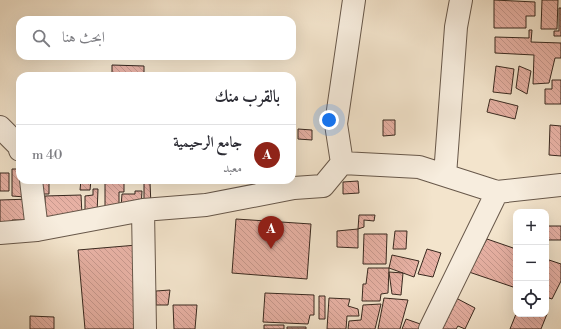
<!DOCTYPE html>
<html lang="ar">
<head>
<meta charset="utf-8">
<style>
	:root { --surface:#fff; --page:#f2f2f3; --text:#2b2b33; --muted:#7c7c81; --line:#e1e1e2; --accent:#8f2418 }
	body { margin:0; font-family:"Libre Bodoni",Amiri,serif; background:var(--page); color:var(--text); direction:rtl }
	.controls { position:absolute; right:12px; bottom:12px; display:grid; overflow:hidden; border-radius:8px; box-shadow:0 4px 16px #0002 }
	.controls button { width:36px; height:36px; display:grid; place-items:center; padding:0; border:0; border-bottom:1px solid var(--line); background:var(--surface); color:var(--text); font:20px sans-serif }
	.you { position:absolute; left:329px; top:120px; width:14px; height:14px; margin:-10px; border:3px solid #fff; border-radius:50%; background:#1a73e8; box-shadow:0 0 0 6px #1a73e833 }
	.badge { display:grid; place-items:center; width:26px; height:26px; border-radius:50%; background:var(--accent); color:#fff; font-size:13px; font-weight:700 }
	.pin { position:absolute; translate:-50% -33px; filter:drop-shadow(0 1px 2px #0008) }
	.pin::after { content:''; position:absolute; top:21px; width:14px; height:12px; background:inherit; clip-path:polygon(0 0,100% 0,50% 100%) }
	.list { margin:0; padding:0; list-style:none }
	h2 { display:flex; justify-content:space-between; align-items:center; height:52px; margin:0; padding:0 16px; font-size:17px }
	h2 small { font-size:13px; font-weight:400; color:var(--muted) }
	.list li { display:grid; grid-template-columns:26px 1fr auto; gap:12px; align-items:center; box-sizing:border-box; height:60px; padding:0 16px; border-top:1px solid var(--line) }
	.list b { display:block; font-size:15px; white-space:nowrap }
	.list p { margin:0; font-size:13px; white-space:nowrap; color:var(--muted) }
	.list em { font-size:13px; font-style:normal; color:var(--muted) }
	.icon { flex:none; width:22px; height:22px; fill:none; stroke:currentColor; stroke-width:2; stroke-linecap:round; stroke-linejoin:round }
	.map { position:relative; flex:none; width:561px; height:329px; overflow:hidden; direction:ltr }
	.search { position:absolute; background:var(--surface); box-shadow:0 4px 16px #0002; left:16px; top:16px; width:280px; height:44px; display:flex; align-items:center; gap:10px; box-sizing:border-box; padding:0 14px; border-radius:12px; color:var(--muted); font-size:15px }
	.panel { position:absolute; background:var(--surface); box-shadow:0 4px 16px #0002; left:16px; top:72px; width:280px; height:112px; border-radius:12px; direction:rtl }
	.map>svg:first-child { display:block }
	.building { fill:url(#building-back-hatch); stroke:#39291f }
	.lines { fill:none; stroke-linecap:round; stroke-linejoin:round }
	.minor-casing { stroke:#68584a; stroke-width:24 }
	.minor { stroke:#f7edde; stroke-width:22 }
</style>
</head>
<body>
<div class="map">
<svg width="561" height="329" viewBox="0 0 561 329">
	<defs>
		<pattern id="building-back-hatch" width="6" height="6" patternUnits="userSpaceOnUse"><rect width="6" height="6" fill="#e7b1a4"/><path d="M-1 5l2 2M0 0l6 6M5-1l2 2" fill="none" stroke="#c7988d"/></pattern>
	</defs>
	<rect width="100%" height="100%" fill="#f3e4cc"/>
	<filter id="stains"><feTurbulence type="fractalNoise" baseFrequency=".005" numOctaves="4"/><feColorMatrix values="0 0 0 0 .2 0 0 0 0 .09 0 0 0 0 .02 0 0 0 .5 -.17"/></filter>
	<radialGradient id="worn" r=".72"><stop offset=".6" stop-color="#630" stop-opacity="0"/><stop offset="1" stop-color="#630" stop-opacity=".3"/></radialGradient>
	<path class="building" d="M 494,0 L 535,2 L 535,16 L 526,16 L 526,28 L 494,28 Z
		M 542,0 L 558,0 L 557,29 L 541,29 Z
		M 559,8 L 561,8 L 561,36 L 554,36 L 554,31 L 559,31 Z
		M 529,30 L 532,30 L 531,42 L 561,43 L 561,58 L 555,58 L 549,83 L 533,84 L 534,55 L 495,53 L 495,37 L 529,38 Z
		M 112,65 L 144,66 L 144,76 L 112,76 Z
		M 496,66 L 514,69 L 511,94 L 493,92 Z
		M 519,66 L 531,71 L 527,94 L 516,88 Z
		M 552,80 L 561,80 L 561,104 L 545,104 L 545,89 L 552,89 Z
		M 490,99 L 518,106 L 515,119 L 487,112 Z
		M 383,120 L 395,120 L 395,135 L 383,136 Z
		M 550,125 L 561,126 L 561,156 L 549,155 Z
		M 298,129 L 312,130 L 312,140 L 298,139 Z
		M 12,169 L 20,169 L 20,180 L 25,180 L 25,197 L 12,196 Z
		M 0,173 L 9,173 L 9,191 L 0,191 Z
		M 41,180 L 54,180 L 54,182 L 49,182 L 49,194 L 41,194 Z
		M 81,180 L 91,180 L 90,190 L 80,190 Z
		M 105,180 L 124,181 L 124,192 L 119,192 L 119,208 L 105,208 Z
		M 358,181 L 359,193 L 343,194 L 343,182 Z
		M 144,183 L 150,183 L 151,205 L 144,204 Z
		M 93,189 L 98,189 L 97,214 L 85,214 L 85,196 L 93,195 Z
		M 135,191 L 142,191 L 141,207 L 121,207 L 122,194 L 135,194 Z
		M 81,195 L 82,215 L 45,217 L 45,196 Z
		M 31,199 L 31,220 L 12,220 L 12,227 L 0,227 L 0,200 Z
		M 359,215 L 375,215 L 374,221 L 364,220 L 364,227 L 358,229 Z
		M 236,219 L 311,224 L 307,279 L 232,273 Z
		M 546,226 L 561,226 L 561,240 L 546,240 Z
		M 358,229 L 358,248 L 337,247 L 337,231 Z
		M 395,231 L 407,231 L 406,249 L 393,249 Z
		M 364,234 L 387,234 L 386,264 L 363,264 Z
		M 487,239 L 516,249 L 516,288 L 469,272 Z
		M 137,245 L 144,329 L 85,329 L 78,250 Z
		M 427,249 L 441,253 L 433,277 L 418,274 Z
		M 392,255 L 419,261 L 414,277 L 389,268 Z
		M 546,259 L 561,264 L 561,281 L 552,299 L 546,297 Z
		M 368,268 L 389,268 L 388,293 L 381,294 L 380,301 L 362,301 L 363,284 L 366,284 Z
		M 389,272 L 403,273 L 401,295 L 392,294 Z
		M 170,290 L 168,305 L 156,305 L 156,291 Z
		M 265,293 L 314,295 L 314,315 L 310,315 L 308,324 L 263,322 Z
		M 319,296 L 325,296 L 325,319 L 319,319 Z
		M 329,298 L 350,299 L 348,306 L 358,309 L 359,316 L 347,316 L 346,329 L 327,329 Z
		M 384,298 L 408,300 L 400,329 L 378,329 Z
		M 456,298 L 475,308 L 465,329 L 458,326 L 456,329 L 439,329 Z
		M 381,304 L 375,329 L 348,329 L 349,321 L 361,320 L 363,305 Z
		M 173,305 L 197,305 L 195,329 L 174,329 Z
		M 546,313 L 547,314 L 541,329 L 510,329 L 516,314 Z
		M 30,316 L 54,317 L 54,329 L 30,329 Z
		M 406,319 L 426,326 L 424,329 L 402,329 Z
		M 264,325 L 284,325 L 284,329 L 264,329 Z
		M 287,327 L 306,327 L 306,329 L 287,329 Z"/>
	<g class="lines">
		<g class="minor-casing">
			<path id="minor" d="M 0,127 L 19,146 L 20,150
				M 342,163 L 336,124 L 354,0
				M 445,175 L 456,27 L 461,0
				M 31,180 L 37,230
				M 143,210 L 145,329
				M 0,233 L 37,230 L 143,210 L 206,205 L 294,188 L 323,186 L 342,163 L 419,167 L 497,192 L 561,185
				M 430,329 L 497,192"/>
		</g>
		<use href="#minor" class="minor"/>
	</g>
	<rect width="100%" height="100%" filter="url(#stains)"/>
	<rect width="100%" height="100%" fill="url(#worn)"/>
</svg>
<div class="controls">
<button>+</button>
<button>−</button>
<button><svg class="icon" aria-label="locate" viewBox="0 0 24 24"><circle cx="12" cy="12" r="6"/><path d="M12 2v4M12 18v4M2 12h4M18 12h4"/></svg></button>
</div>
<div class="you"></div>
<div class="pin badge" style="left:271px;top:249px">A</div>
<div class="search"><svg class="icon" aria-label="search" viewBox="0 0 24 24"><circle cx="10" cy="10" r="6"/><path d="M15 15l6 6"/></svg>ابحث هنا</div>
<section class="panel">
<h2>بالقرب منك<small></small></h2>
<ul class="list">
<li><span class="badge">A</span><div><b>جامع الرحيمية</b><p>معبد</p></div><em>40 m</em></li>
</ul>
</section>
</div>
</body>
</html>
